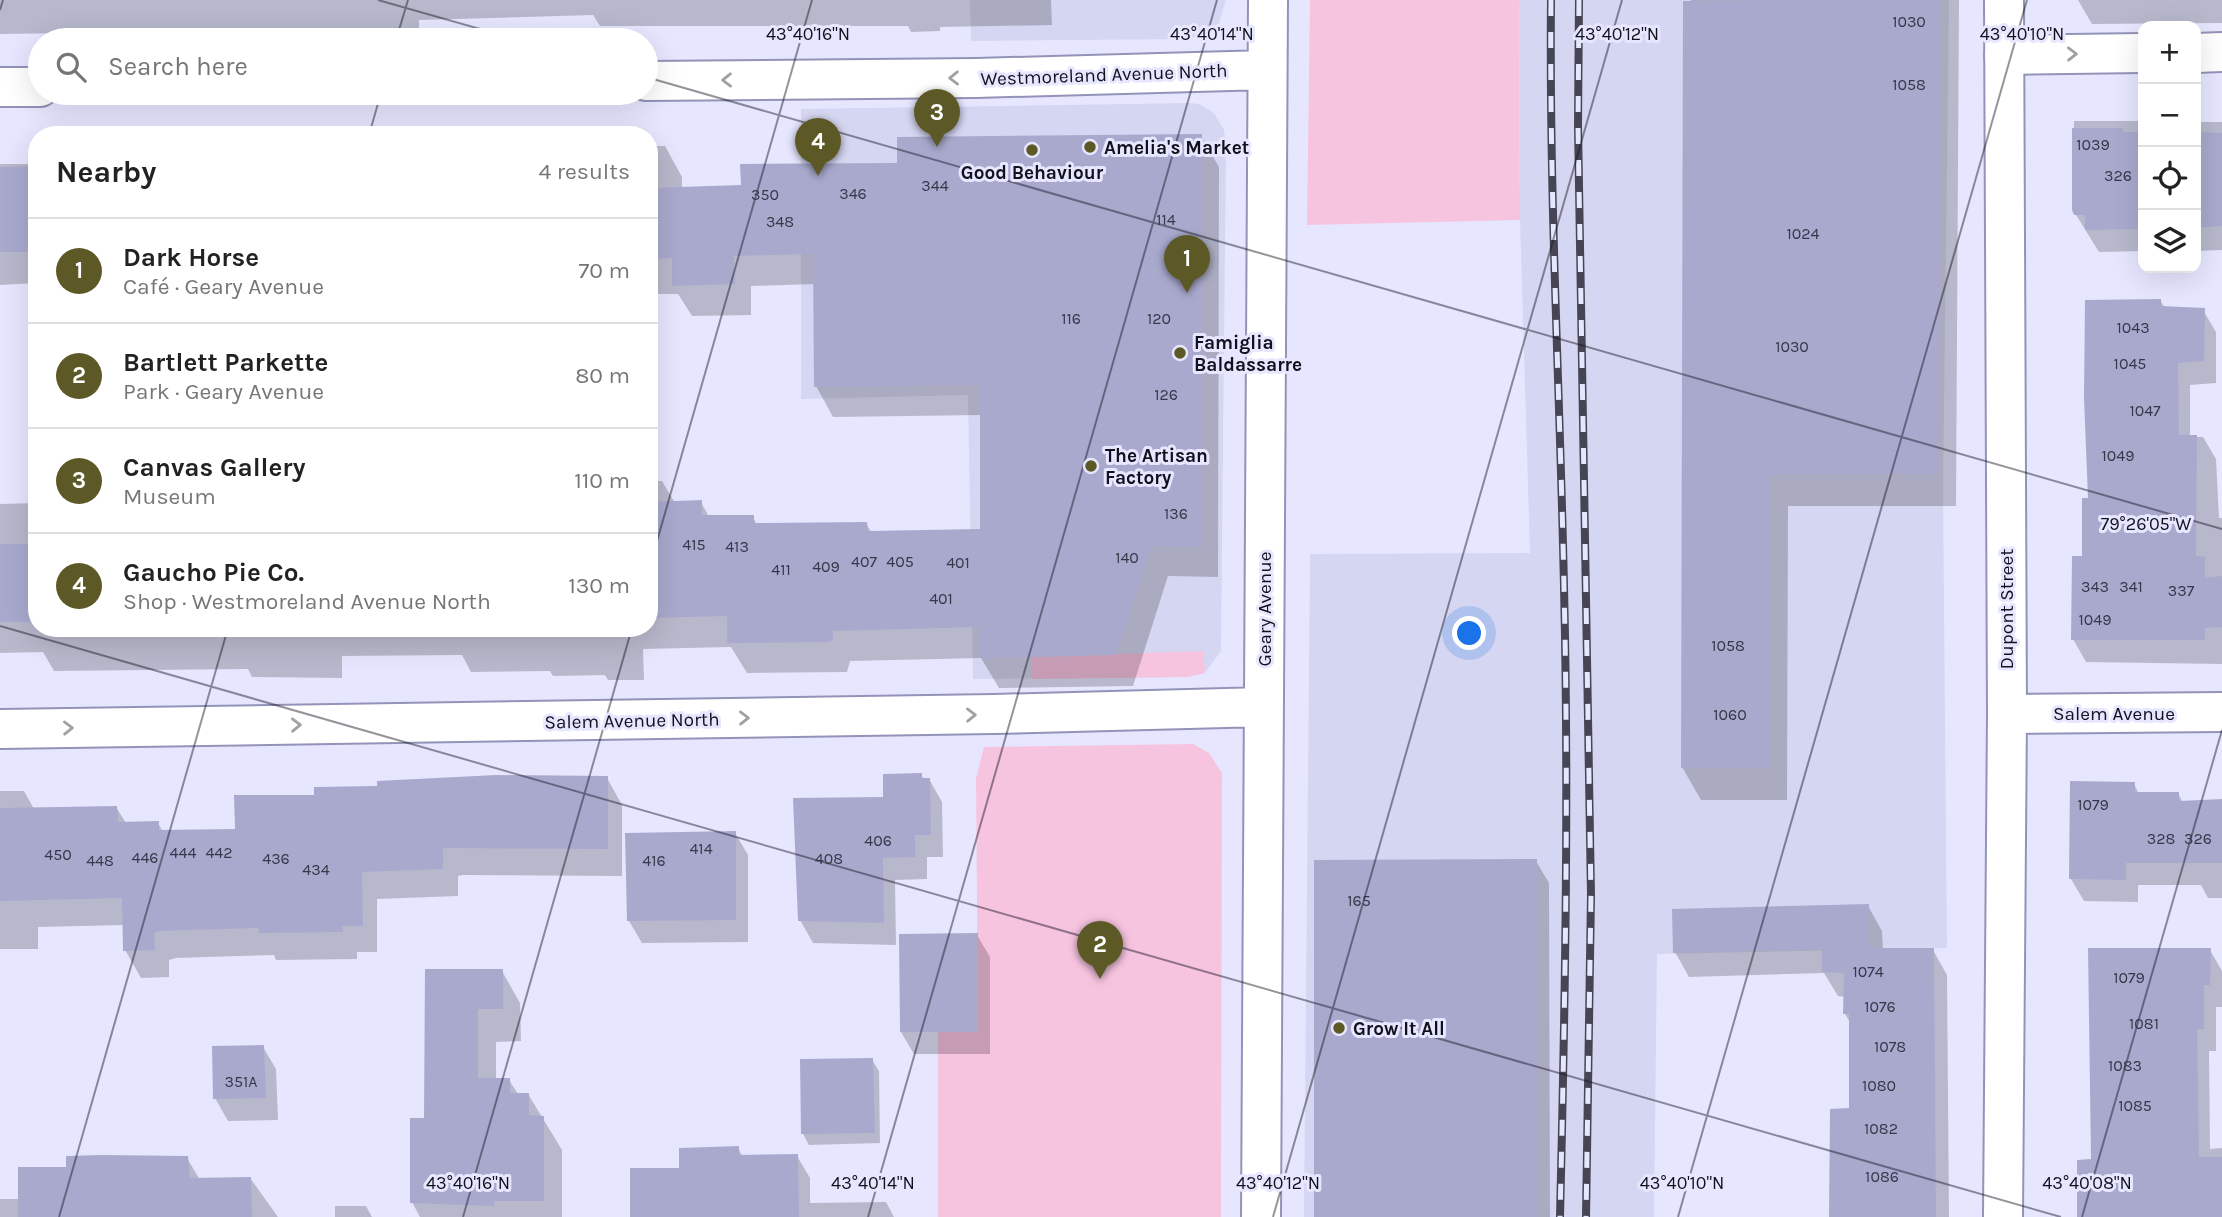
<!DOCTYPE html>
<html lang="en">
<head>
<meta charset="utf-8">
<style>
	:root { --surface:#fff; --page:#f2f2f2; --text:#222; --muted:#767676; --line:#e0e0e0; --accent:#5d5926 }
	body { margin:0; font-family:Karla,sans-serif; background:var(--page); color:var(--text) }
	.controls { position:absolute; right:21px; top:21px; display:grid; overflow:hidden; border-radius:14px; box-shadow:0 7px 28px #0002 }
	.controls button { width:63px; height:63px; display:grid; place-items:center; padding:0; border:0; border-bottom:2px solid var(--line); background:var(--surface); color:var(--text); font:35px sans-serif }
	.you { position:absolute; left:1470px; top:634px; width:24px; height:24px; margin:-18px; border:5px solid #fff; border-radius:50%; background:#1a73e8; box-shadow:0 0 0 10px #1a73e833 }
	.badge { display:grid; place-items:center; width:46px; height:46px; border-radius:50%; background:var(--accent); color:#fff; font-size:23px; font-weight:700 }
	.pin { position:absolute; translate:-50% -58px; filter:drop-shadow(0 2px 4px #0008) }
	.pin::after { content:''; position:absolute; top:37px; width:24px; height:21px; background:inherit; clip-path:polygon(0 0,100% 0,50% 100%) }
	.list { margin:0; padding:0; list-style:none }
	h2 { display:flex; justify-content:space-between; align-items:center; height:91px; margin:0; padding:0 28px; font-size:30px }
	h2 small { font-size:23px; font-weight:400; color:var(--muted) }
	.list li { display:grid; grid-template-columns:46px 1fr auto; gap:21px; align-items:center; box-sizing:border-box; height:105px; padding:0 28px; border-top:2px solid var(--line) }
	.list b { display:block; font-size:26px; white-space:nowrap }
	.list p { margin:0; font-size:23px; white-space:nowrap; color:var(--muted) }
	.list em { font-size:23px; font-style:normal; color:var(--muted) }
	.icon { flex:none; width:38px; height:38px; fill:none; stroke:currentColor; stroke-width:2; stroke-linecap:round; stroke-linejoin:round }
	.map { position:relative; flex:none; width:2222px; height:1217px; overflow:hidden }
	.search { position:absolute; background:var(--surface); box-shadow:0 7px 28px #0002; left:28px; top:28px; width:630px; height:77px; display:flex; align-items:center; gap:18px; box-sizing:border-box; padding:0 24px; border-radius:38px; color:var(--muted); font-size:26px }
	.panel { position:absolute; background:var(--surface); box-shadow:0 7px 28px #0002; left:28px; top:126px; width:630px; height:511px; border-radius:28px }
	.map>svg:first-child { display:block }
	.built { fill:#d5d6f1 }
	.green { fill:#f7c4e0 }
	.shadow { fill:#0003 }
	.building { fill:#a9a9ce }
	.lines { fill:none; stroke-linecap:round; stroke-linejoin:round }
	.minor-casing { stroke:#9393b8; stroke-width:42 }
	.major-casing { stroke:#9393b8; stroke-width:42 }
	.minor { stroke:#fff; stroke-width:38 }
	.major { stroke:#fff; stroke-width:38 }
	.rail-casing { stroke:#454555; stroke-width:8 }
	.rail { stroke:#e6e7ff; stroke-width:5; stroke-dasharray:16; stroke-linecap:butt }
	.oneway { stroke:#a0a0a5 }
	.ticks { fill:none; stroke:#11111e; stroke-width:2; stroke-opacity:0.45 }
	.poi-dot { fill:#5d5926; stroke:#e6e7ff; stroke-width:2.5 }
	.labels { text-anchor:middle; stroke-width:6; stroke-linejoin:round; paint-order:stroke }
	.number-label { font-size:16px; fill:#37374a }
	.street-label { font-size:19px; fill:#11111e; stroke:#e6e7ff }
	.poi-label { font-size:19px; font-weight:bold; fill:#11111e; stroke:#e6e7ff; text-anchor:start }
	.ticks-label { font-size:18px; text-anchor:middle; fill:#11111e; stroke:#e6e7ff; stroke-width:6; stroke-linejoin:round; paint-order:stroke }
</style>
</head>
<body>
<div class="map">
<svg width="2222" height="1217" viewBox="0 0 2222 1217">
	<rect width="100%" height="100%" fill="#e6e7ff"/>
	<path class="built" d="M 970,0 L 1226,0 L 1219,23 L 1209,32 L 1188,39 L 971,41 Z
		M 1519,0 L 1949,0 L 1943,490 L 1947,948 L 1657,954 L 1654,1217 L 1304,1217 L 1310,554 L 1530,553 L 1520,220 Z
		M 1189,103 L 1199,104 L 1214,113 L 1224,130 L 1226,146 L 1221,651 L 1205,673 L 1188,677 L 973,679 L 968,395 L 801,399 L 801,109 Z"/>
	<path class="green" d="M 1310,0 L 1519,0 L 1520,220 L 1307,225 Z
		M 1203,651 L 1205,673 L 1188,677 L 1032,679 L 1031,657 Z
		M 1193,744 L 1209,753 L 1222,773 L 1221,1217 L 938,1217 L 938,1032 L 978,1031 L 976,778 L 984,747 Z"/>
	<path class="shadow" d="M 0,0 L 1051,0 L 1052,25 L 940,27 L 940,31 L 911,32 L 908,26 L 600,26 L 593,15 L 419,20 L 419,30 L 340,33 L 305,33 L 303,30 L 0,34 Z
		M 1691,0 L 1959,0 L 1956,506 L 1788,506 L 1787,800 L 1701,800 L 1682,767 Z
		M 2078,0 L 2222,0 L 2222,23 L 2092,24 Z
		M 2074,121 L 2143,121 L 2143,251 L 2099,252 L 2073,210 Z
		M 2196,122 L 2222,122 L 2222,250 L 2196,251 Z
		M 1201,136 L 1219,167 L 1218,577 L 1168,576 L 1133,686 L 999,688 L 981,658 L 850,661 L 847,672 L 747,673 L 731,647 L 643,649 L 644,680 L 608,680 L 605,675 L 553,676 L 550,671 L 471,672 L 462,655 L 342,656 L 342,678 L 252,677 L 248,669 L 54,671 L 43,652 L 0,653 L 0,504 L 37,503 L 37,628 L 649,628 L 649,481 L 662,481 L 675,503 L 701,502 L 709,517 L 753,517 L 757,525 L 866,524 L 872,533 L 982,530 L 982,415 L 833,417 L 816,386 L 815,284 L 751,286 L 751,315 L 692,316 L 678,294 L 649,294 L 649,146 L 665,146 L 682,177 L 682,189 L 743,187 L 899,165 Z
		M 0,164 L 37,164 L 37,283 L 0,285 Z
		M 2160,300 L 2165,308 L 2203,310 L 2216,332 L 2216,383 L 2190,385 L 2190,437 L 2203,437 L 2216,459 L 2219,518 L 2222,518 L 2222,664 L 2086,662 L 2073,639 L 2090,500 Z
		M 921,775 L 924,779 L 929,779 L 942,802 L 943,857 L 927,857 L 927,879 L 895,880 L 896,945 L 813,943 L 800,920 L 885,799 Z
		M 607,778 L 622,805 L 622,876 L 463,875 L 458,876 L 458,896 L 377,899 L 377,952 L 357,952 L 357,959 L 276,960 L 274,955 L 176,958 L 169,960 L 169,977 L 141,978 L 125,950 L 125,925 L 38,927 L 38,949 L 0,949 L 0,791 L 24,791 L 34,809 L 116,807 L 126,823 L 158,823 L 163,832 L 237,831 L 316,796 Z
		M 2134,784 L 2139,794 L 2178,793 L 2183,803 L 2222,801 L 2222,898 L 2208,898 L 2201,885 L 2138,885 L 2138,902 L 2084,901 L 2071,879 Z
		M 735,833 L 748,855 L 748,942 L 642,943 L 629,921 Z
		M 1536,861 L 1549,883 L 1550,1217 L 1316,1217 Z
		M 1868,906 L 1882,931 L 1883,950 L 1933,950 L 1947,975 L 1949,1217 L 1830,1217 L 1851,1110 L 1851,1024 L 1845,1014 L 1845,997 L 1838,996 L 1824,973 L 1689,977 L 1675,952 Z
		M 977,935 L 990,957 L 990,1054 L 914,1054 L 901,1032 Z
		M 2210,950 L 2222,971 L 2222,1007 L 2216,1007 L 2216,1051 L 2209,1051 L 2210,1149 L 2222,1148 L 2222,1217 L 2078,1217 L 2093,1161 Z
		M 426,971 L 502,971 L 520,1003 L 521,1041 L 496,1042 L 496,1079 L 509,1080 L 518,1094 L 528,1094 L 562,1150 L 562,1217 L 420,1217 L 412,1202 L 426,1119 Z
		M 263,1047 L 276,1069 L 278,1120 L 228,1121 L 215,1098 Z
		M 872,1060 L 879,1071 L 880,1143 L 809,1145 L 803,1134 Z
		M 738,1148 L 743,1157 L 797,1156 L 810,1178 L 810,1203 L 886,1202 L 894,1217 L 632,1217 L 681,1170 Z
		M 187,1158 L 200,1180 L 250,1178 L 278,1217 L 0,1217 L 0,1199 L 20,1199 L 68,1168 Z
		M 335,1206 L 366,1206 L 372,1217 L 335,1217 Z"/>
	<path class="building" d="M 1940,0 L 1938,474 L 1770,474 L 1770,768 L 1681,768 L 1683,1 Z
		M 2072,128 L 2123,128 L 2123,132 L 2143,132 L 2143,229 L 2085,230 L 2085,215 L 2074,215 L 2072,210 Z
		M 2196,132 L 2222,133 L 2222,226 L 2196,228 Z
		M 1202,134 L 1201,547 L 1151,546 L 1116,655 L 979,658 L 979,627 L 833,631 L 833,640 L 829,642 L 727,643 L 727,616 L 649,618 L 649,502 L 702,500 L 702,515 L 754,515 L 754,523 L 867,522 L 868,531 L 980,529 L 980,385 L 814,387 L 813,254 L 734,256 L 735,284 L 672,286 L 672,258 L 649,259 L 649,188 L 741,185 L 740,164 L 897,163 L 897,137 Z
		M 37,166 L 37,252 L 0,252 L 0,167 Z
		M 2161,299 L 2161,306 L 2205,308 L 2204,361 L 2178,363 L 2179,435 L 2197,435 L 2196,556 L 2205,557 L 2205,578 L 2222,576 L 2222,627 L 2205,628 L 2205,640 L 2071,640 L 2072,556 L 2082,556 L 2082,498 L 2088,498 L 2084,398 L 2085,300 Z
		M 0,544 L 37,544 L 37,622 L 0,622 Z
		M 922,773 L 922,778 L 930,778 L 931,835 L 915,835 L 915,857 L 883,858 L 884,923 L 798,921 L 793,798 L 883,797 L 883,774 Z
		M 496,775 L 608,776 L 608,849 L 447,848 L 443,849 L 443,869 L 362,872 L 363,926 L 342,926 L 343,932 L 259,933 L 259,928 L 160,931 L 154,933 L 155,950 L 123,951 L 122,898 L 0,901 L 0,808 L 117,806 L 118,822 L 159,821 L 159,830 L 235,829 L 234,795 L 314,795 L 314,787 L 377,786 L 377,781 Z
		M 2070,781 L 2135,782 L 2135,792 L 2179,792 L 2179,801 L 2222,799 L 2222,863 L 2126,863 L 2126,880 L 2069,879 Z
		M 736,831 L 736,920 L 627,921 L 625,833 Z
		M 1537,859 L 1538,1217 L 1314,1217 L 1314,860 Z
		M 1869,904 L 1870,948 L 1934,948 L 1936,1217 L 1829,1217 L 1830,1109 L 1849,1108 L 1849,1014 L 1843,1014 L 1844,973 L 1822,972 L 1822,949 L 1673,953 L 1672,909 Z
		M 978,933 L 978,1032 L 900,1032 L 899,934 Z
		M 2088,948 L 2211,948 L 2210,985 L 2204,985 L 2204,1029 L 2197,1029 L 2199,1157 L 2222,1157 L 2222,1217 L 2077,1217 L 2077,1160 L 2091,1159 Z
		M 425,969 L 503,969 L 503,1009 L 478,1009 L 478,1078 L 510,1078 L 510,1093 L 529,1093 L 529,1115 L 544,1116 L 544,1201 L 494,1201 L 494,1206 L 410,1203 L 410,1118 L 424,1118 Z
		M 264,1045 L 266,1098 L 213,1099 L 212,1046 Z
		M 873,1058 L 875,1133 L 801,1134 L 800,1059 Z
		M 739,1146 L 739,1155 L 798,1154 L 799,1217 L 630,1217 L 630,1168 L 679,1168 L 679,1148 Z
		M 102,1155 L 188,1156 L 190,1178 L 251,1177 L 252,1217 L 18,1217 L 18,1167 L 66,1167 L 66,1156 Z"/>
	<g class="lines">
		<g class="minor-casing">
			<path id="minor" d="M 2196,53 L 2222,52
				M 2004,55 L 2143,53
				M 646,81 L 976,78 L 1267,70
				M 0,87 L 40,87
				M 2007,714 L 2222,712
				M 0,729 L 994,714 L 1264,707
				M 1261,1217 L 1268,0"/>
		</g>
		<g class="major-casing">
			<path id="major" d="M 2003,1217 L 2007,714 L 2004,0"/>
		</g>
		<use href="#minor" class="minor"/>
		<use href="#major" class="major"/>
		<g class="rail-casing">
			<path id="rail" d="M 1551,0 C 1549,196 1560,391 1564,587 C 1569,797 1565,1007 1560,1217
				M 1579,0 L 1578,126 L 1591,895 L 1586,1217"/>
		</g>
		<use href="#rail" class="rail"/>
	</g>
	<defs><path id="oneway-chevron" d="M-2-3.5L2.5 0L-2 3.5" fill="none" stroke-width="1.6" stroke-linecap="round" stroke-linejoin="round" transform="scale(1.75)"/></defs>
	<g class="oneway">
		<use href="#oneway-chevron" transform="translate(2072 54) rotate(-1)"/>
		<use href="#oneway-chevron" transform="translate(954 78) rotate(179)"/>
		<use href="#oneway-chevron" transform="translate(727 80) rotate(179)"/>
		<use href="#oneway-chevron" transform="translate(971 715) rotate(-1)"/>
		<use href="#oneway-chevron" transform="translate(744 718) rotate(-1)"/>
		<use href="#oneway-chevron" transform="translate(296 725) rotate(-1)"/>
		<use href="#oneway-chevron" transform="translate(68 728) rotate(-1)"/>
	</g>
	<path class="ticks" d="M 378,0 L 519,40M 0,10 L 3,0M 396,40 L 408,0M 646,77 L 2222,529M 369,135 L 381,93M 649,569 L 812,0M 0,626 L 2061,1217M 59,1217 L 228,628M 463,1217 L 632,628M 868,1217 L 1217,0M 1273,1217 L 1622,0M 1678,1217 L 2027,0M 2082,1217 L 2222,730"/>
	<g class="poi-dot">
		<circle cx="1090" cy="147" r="7"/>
		<circle cx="1032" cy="150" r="7"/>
		<circle cx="1180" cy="353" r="7"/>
		<circle cx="1091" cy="466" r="7"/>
		<circle cx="1339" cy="1028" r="7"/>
	</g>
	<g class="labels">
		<g class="number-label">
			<text x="1909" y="27">1030</text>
			<text x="1909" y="90">1058</text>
			<text x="2093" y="150">1039</text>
			<text x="2118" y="181">326</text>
			<text x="935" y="191">344</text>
			<text x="853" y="199">346</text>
			<text x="765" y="200">350</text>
			<text x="1166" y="225">114</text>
			<text x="780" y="227">348</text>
			<text x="1803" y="239">1024</text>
			<text x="1071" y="324">116</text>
			<text x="1159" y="324">120</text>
			<text x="2133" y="333">1043</text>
			<text x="1792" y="352">1030</text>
			<text x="2130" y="369">1045</text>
			<text x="1166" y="400">126</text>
			<text x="2145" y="416">1047</text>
			<text x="2118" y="461">1049</text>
			<text x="1176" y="519">136</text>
			<text x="694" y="550">415</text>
			<text x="737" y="552">413</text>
			<text x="1127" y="563">140</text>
			<text x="864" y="567">407</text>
			<text x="900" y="567">405</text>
			<text x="958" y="568">401</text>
			<text x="826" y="572">409</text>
			<text x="781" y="575">411</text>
			<text x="2095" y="592">343</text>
			<text x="2131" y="592">341</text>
			<text x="2181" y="596">337</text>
			<text x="941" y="604">401</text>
			<text x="2095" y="625">1049</text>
			<text x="1728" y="651">1058</text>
			<text x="1730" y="720">1060</text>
			<text x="2093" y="810">1079</text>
			<text x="2161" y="844">328</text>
			<text x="2198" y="844">326</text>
			<text x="878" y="846">406</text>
			<text x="701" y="854">414</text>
			<text x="183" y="858">444</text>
			<text x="219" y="858">442</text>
			<text x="58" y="860">450</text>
			<text x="145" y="863">446</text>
			<text x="276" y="864">436</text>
			<text x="829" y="864">408</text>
			<text x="100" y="866">448</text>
			<text x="654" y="866">416</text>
			<text x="316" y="875">434</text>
			<text x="1359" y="906">165</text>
			<text x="1868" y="977">1074</text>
			<text x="2129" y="983">1079</text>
			<text x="1880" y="1012">1076</text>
			<text x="2144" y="1029">1081</text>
			<text x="1890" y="1052">1078</text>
			<text x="2125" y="1071">1083</text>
			<text x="241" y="1087">351A</text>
			<text x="1879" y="1091">1080</text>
			<text x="2135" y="1111">1085</text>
			<text x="1881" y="1134">1082</text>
			<text x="1882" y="1182">1086</text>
		</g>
		<g class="street-label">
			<text transform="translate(1104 74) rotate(-2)" y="7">Westmoreland Avenue North</text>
			<text transform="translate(1264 609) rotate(-90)" y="7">Geary Avenue</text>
			<text transform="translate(2006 609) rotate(-90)" y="7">Dupont Street</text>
			<text x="2114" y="720">Salem Avenue</text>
			<text transform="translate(632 720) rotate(-1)" y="7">Salem Avenue North</text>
		</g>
		<g class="poi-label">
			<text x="1104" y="154">Amelia's Market</text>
			<text x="1032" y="179" text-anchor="middle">Good Behaviour</text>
			<text x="1194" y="349">Famiglia<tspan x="1194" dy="22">Baldassarre</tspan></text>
			<text x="1105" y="462">The Artisan<tspan x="1105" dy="22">Factory</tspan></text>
			<text x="1353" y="1035">Grow It All</text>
		</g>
	</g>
	<g class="ticks-label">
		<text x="808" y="40">43°40'16"N</text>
		<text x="1212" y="40">43°40'14"N</text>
		<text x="1617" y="40">43°40'12"N</text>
		<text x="2022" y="40">43°40'10"N</text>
		<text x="2146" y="530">79°26'05"W</text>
		<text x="468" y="1189">43°40'16"N</text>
		<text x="873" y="1189">43°40'14"N</text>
		<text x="1278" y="1189">43°40'12"N</text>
		<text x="1682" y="1189">43°40'10"N</text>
		<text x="2087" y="1189">43°40'08"N</text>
	</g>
</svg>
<div class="controls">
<button>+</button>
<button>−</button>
<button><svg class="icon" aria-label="locate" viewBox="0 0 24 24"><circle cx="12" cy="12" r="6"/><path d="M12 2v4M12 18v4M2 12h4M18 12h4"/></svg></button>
<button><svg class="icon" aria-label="layers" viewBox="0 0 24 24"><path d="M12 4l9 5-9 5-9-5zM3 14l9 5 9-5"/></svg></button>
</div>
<div class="you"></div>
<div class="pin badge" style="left:1187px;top:293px">1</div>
<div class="pin badge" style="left:1100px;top:979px">2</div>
<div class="pin badge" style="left:937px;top:147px">3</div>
<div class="pin badge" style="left:818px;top:176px">4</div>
<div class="search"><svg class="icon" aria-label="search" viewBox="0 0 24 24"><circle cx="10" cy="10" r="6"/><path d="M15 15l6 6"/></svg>Search here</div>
<section class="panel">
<h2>Nearby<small>4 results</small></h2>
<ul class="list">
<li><span class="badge">1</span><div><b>Dark Horse</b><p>Café · Geary Avenue</p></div><em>70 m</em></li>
<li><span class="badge">2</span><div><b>Bartlett Parkette</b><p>Park · Geary Avenue</p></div><em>80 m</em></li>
<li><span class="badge">3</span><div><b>Canvas Gallery</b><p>Museum</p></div><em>110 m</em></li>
<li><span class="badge">4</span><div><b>Gaucho Pie Co.</b><p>Shop · Westmoreland Avenue North</p></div><em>130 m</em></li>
</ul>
</section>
</div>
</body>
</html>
